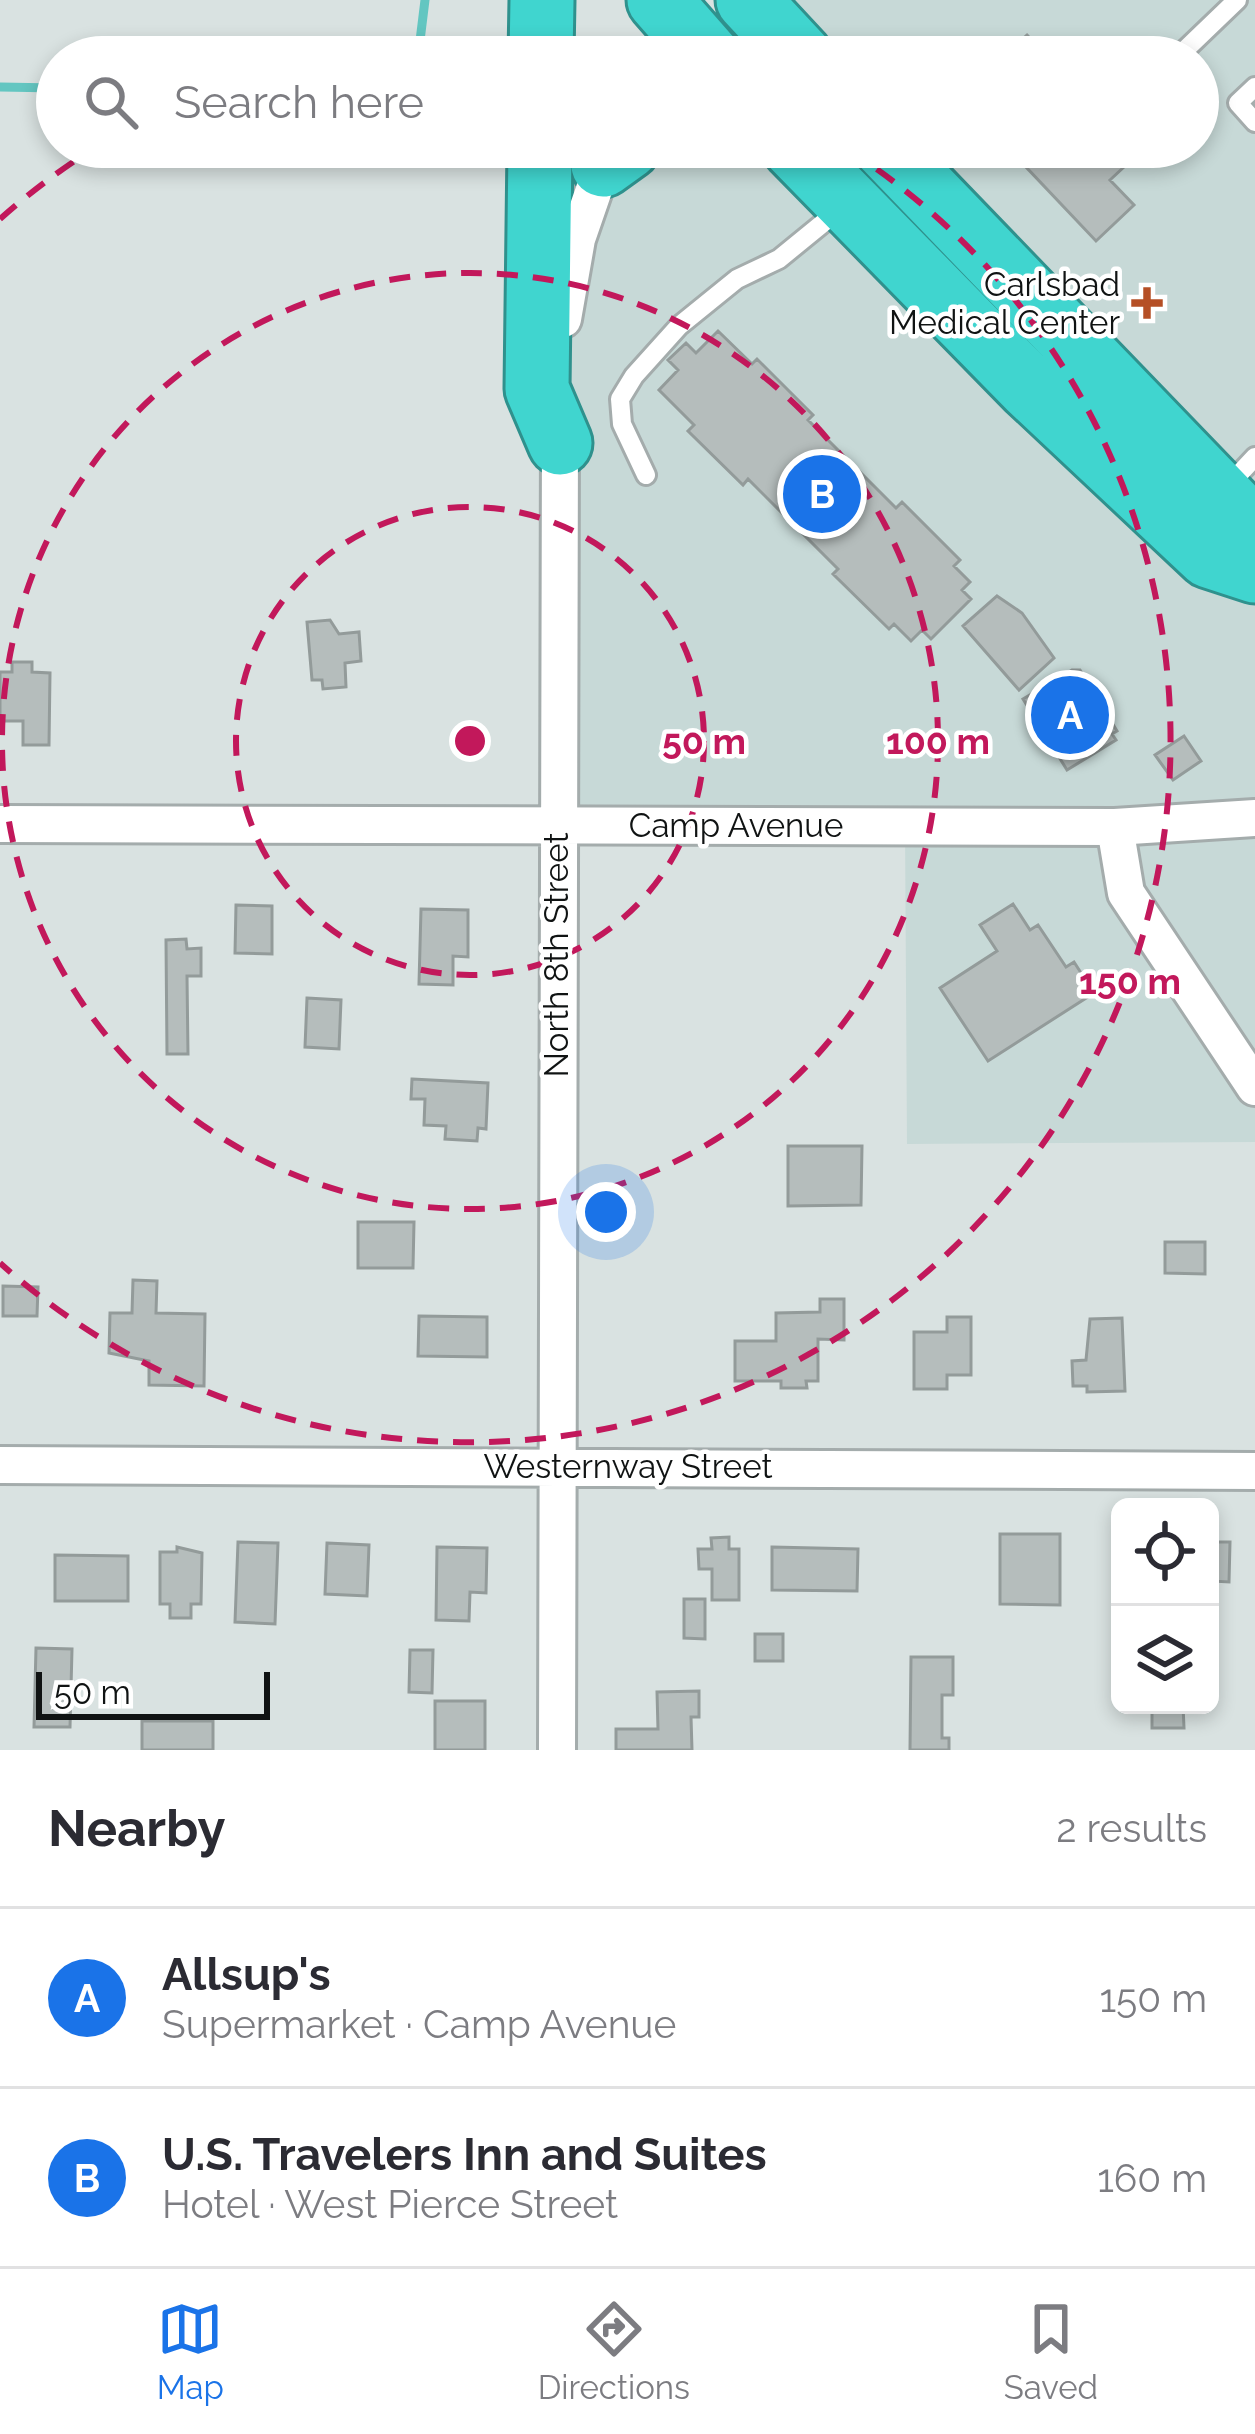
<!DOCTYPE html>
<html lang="en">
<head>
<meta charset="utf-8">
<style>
	:root { --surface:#fff; --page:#f2f2f3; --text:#2b2b33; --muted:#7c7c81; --line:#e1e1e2; --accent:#1a73e8 }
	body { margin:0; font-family:Raleway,sans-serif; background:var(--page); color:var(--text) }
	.controls { position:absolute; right:36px; bottom:36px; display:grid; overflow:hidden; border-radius:18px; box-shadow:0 6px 18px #0003 }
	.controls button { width:108px; height:108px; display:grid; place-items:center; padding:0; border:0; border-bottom:3px solid var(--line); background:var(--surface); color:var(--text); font:60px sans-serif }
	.scale { position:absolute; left:36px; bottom:30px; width:234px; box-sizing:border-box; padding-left:12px; border:6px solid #101313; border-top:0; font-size:33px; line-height:42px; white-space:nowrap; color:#101313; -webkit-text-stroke:9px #fff; paint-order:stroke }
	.you { position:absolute; left:606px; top:1212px; width:42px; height:42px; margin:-30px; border:9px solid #fff; border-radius:50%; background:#1a73e8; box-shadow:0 0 0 18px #1a73e833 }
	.badge { display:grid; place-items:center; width:78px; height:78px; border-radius:50%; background:var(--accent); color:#fff; font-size:39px; font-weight:700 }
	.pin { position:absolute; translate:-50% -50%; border:6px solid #fff; box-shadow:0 3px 12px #0006 }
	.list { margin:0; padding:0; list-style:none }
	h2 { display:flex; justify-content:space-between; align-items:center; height:156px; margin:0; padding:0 48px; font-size:51px }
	h2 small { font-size:39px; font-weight:400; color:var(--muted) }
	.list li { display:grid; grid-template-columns:78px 1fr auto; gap:36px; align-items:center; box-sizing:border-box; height:180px; padding:0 48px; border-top:3px solid var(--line) }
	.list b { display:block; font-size:45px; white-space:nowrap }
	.list p { margin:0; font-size:39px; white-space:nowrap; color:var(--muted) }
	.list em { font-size:39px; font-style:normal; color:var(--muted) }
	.icon { flex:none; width:66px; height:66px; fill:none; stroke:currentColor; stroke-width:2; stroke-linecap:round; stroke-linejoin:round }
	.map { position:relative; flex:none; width:1255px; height:1750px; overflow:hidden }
	.search { position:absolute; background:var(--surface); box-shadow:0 6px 18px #0003; left:36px; right:36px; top:36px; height:132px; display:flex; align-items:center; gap:30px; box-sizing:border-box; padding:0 42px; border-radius:66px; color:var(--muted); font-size:45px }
	.sheet { height:516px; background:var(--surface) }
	nav { display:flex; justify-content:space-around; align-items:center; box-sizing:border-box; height:168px; border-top:3px solid var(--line); background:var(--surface); font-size:33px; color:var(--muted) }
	nav a { display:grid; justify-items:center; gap:6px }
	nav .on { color:var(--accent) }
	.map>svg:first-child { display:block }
	.built { fill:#c7d9d7 }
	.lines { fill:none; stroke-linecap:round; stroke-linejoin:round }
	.stream { stroke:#63c6c1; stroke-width:9 }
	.building { fill:#b5bdbc; stroke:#939b9a; stroke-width:3 }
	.lane-casing { stroke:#a4acac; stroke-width:24 }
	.street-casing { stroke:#a4acac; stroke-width:42 }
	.highway-casing { stroke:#2f918d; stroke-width:69 }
	.lane { stroke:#fff; stroke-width:18 }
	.street { stroke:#fff; stroke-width:36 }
	.highway { stroke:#40d5cf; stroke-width:63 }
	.ring { fill:none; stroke:#c2185b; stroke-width:6; stroke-dasharray:21 15 }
	.poi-dot { fill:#b54f25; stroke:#fff; stroke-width:4.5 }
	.labels { text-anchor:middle; stroke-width:9; stroke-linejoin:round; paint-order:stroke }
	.poi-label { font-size:33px; fill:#101313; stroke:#fff; text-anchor:end }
	.street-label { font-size:33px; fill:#101313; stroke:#fff }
	.centre { fill:#c2185b; stroke:#fff; stroke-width:6 }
	.ring-label { font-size:36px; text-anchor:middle; font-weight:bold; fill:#c2185b; stroke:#fff; stroke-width:9; stroke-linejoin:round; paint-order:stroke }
</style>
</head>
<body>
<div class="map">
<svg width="1255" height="1750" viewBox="0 0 1255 1750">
	<rect width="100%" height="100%" fill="#d9e2e1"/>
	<path class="built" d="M 748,0 L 1255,0 L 1255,531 L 888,147 L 1198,147 L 1198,57 L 802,57 Z
		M 628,147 L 794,147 L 1255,571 L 1255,1142 L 907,1144 L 905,826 L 556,824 L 565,300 Z"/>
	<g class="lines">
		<path class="stream" d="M 418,57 L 425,0
			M 0,87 L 57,88"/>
	</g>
	<path class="building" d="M 1027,35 L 1048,57 L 1003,57 Z
		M 1007,147 L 1133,147 L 1139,153 L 1110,180 L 1134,205 L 1096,241 Z
		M 718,331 L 752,364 L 757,359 L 813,415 L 808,420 L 896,508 L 902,502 L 960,560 L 954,566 L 970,582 L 962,590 L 971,599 L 931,639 L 922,630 L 911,641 L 894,624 L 889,629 L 833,574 L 838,569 L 748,479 L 743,485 L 688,431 L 694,425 L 659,390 L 678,370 L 668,360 L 686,343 L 696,353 Z
		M 997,596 L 1022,613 L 1054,658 L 1019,690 L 963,626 Z
		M 330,620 L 339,634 L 359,632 L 361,661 L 345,663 L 346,687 L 323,689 L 322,680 L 312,680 L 307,622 Z
		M 12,662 L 32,662 L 32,672 L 50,673 L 49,745 L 23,745 L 23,721 L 0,721 L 0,672 L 12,672 Z
		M 1072,670 L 1080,670 L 1117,731 L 1112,734 L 1116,740 L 1067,770 L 1023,699 Z
		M 1184,736 L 1201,761 L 1173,780 L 1155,755 Z
		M 1013,904 L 1030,930 L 1038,925 L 1066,967 L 1074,962 L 1094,993 L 988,1061 L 940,988 L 997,951 L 980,925 Z
		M 236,905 L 272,906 L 272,954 L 235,953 Z
		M 421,909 L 468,910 L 468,957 L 453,956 L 453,985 L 419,984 Z
		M 186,939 L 187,949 L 201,948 L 201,976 L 187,976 L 188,1054 L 167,1054 L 166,940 Z
		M 307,998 L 341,1000 L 339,1049 L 305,1047 Z
		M 412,1079 L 488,1083 L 486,1129 L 478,1128 L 477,1141 L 445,1139 L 446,1126 L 424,1125 L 425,1099 L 411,1099 Z
		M 788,1146 L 862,1146 L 861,1205 L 788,1206 Z
		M 358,1222 L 414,1222 L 413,1268 L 358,1268 Z
		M 1165,1242 L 1205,1242 L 1205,1274 L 1165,1273 Z
		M 133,1280 L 157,1281 L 156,1313 L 205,1314 L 204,1386 L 149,1385 L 149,1361 L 109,1353 L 110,1313 L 132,1313 Z
		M 3,1286 L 38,1287 L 37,1316 L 3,1316 Z
		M 820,1299 L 844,1299 L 844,1340 L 818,1339 L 818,1381 L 806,1381 L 807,1388 L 781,1388 L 781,1381 L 735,1381 L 735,1341 L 776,1341 L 776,1313 L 820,1312 Z
		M 419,1316 L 487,1317 L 487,1357 L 418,1356 Z
		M 947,1317 L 971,1317 L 971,1375 L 947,1375 L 947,1389 L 914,1389 L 914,1332 L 947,1332 Z
		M 1122,1318 L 1125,1391 L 1087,1392 L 1087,1386 L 1073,1386 L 1072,1361 L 1086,1360 L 1090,1319 Z
		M 1000,1534 L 1060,1534 L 1060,1605 L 1000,1604 Z
		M 729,1537 L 729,1549 L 739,1549 L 739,1600 L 712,1600 L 712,1569 L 699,1569 L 698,1549 L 712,1549 L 711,1538 Z
		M 238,1542 L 278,1543 L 275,1624 L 235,1622 Z
		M 1210,1542 L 1230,1542 L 1229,1582 L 1212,1581 L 1212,1601 Z
		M 327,1543 L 369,1545 L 367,1596 L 325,1594 Z
		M 177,1547 L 202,1553 L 201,1604 L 191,1604 L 191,1618 L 170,1618 L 170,1604 L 160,1604 L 160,1552 L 177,1552 Z
		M 437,1547 L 487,1548 L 486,1593 L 470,1592 L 469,1621 L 436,1620 Z
		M 772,1547 L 858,1549 L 857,1591 L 772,1590 Z
		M 55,1555 L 128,1556 L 128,1601 L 55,1601 Z
		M 684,1599 L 705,1599 L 705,1639 L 684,1638 Z
		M 755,1634 L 783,1634 L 783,1661 L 755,1661 Z
		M 36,1648 L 72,1649 L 70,1727 L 34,1727 Z
		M 410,1650 L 433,1650 L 432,1693 L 409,1692 Z
		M 911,1657 L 953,1657 L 953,1695 L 942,1695 L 942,1738 L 949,1738 L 949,1750 L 910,1750 Z
		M 699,1691 L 699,1717 L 691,1717 L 692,1750 L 616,1750 L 616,1729 L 658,1729 L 657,1692 Z
		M 435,1701 L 485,1701 L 485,1750 L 435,1750 Z
		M 1152,1705 L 1183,1705 L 1184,1728 L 1152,1728 Z
		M 142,1721 L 213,1721 L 213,1750 L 142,1750 Z"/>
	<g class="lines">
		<g class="lane-casing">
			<path id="lane" d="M 1186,49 L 1237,0
				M 1255,87 L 1238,103 L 1255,122
				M 646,475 L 622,424 L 620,399 L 634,376 L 679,326 L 737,279 L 779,259 L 839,210
				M 1226,488 L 1255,457"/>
		</g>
		<g class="street-casing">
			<path id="street" d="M 563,319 L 577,239 L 607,152
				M 0,824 L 1115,827 L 1255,818
				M 1115,827 L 1126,893 L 1255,1087
				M 0,1465 L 1255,1471
				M 557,1750 L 560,428"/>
		</g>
		<g class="highway-casing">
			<path id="highway" d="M 659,0 L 709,57
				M 748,0 L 801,57
				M 541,57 L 542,0
				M 540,147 L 537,389 L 560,443
				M 794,147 L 1029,387 L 1209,556 L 1255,571
				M 885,147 L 1255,531
				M 603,165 L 628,147"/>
		</g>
		<use href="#lane" class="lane"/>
		<use href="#street" class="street"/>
		<use href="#highway" class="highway"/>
	</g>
	<g class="ring">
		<circle cx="470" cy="741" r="234"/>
		<circle cx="470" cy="741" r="468"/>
		<path d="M0 219A702 702 0 0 1 93 149M312 57A702 702 0 0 1 628 57M847 149A702 702 0 1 1 0 1263"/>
	</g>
	<path class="poi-dot" d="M1141 285h12v12h12v12h-12v12h-12v-12h-12v-12h12z"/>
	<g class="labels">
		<g class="poi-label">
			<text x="1120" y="296">Carlsbad<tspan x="1120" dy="38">Medical Center</tspan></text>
		</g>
		<g class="street-label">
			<text x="736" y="837">Camp Avenue</text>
			<text transform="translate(556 955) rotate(-90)" y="12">North 8th Street</text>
			<text x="628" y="1478">Westernway Street</text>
		</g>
	</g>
	<circle cx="470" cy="741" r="18" class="centre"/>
	<g class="ring-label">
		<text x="704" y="754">50 m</text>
		<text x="938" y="754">100 m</text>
		<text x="1130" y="994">150 m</text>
	</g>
</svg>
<div class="controls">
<button><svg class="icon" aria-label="locate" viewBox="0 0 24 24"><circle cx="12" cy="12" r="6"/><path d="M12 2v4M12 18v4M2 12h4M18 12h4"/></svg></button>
<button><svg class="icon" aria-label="layers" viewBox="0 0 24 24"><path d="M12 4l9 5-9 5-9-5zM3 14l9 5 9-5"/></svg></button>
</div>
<div class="scale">50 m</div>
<div class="you"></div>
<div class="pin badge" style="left:1070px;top:715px">A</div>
<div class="pin badge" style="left:822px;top:494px">B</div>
<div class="search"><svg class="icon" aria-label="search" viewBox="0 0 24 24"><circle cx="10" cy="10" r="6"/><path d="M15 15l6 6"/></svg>Search here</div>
</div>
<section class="sheet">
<h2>Nearby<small>2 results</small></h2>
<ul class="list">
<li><span class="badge">A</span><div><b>Allsup's</b><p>Supermarket · Camp Avenue</p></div><em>150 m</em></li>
<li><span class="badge">B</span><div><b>U.S. Travelers Inn and Suites</b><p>Hotel · West Pierce Street</p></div><em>160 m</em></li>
</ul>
</section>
<nav>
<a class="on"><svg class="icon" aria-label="map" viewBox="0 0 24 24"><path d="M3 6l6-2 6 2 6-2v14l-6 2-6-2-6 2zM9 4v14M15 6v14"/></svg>Map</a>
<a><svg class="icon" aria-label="directions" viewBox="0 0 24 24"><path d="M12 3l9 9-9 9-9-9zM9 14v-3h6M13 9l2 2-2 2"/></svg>Directions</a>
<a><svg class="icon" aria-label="saved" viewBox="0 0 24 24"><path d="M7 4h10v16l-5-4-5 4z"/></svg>Saved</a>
</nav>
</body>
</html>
